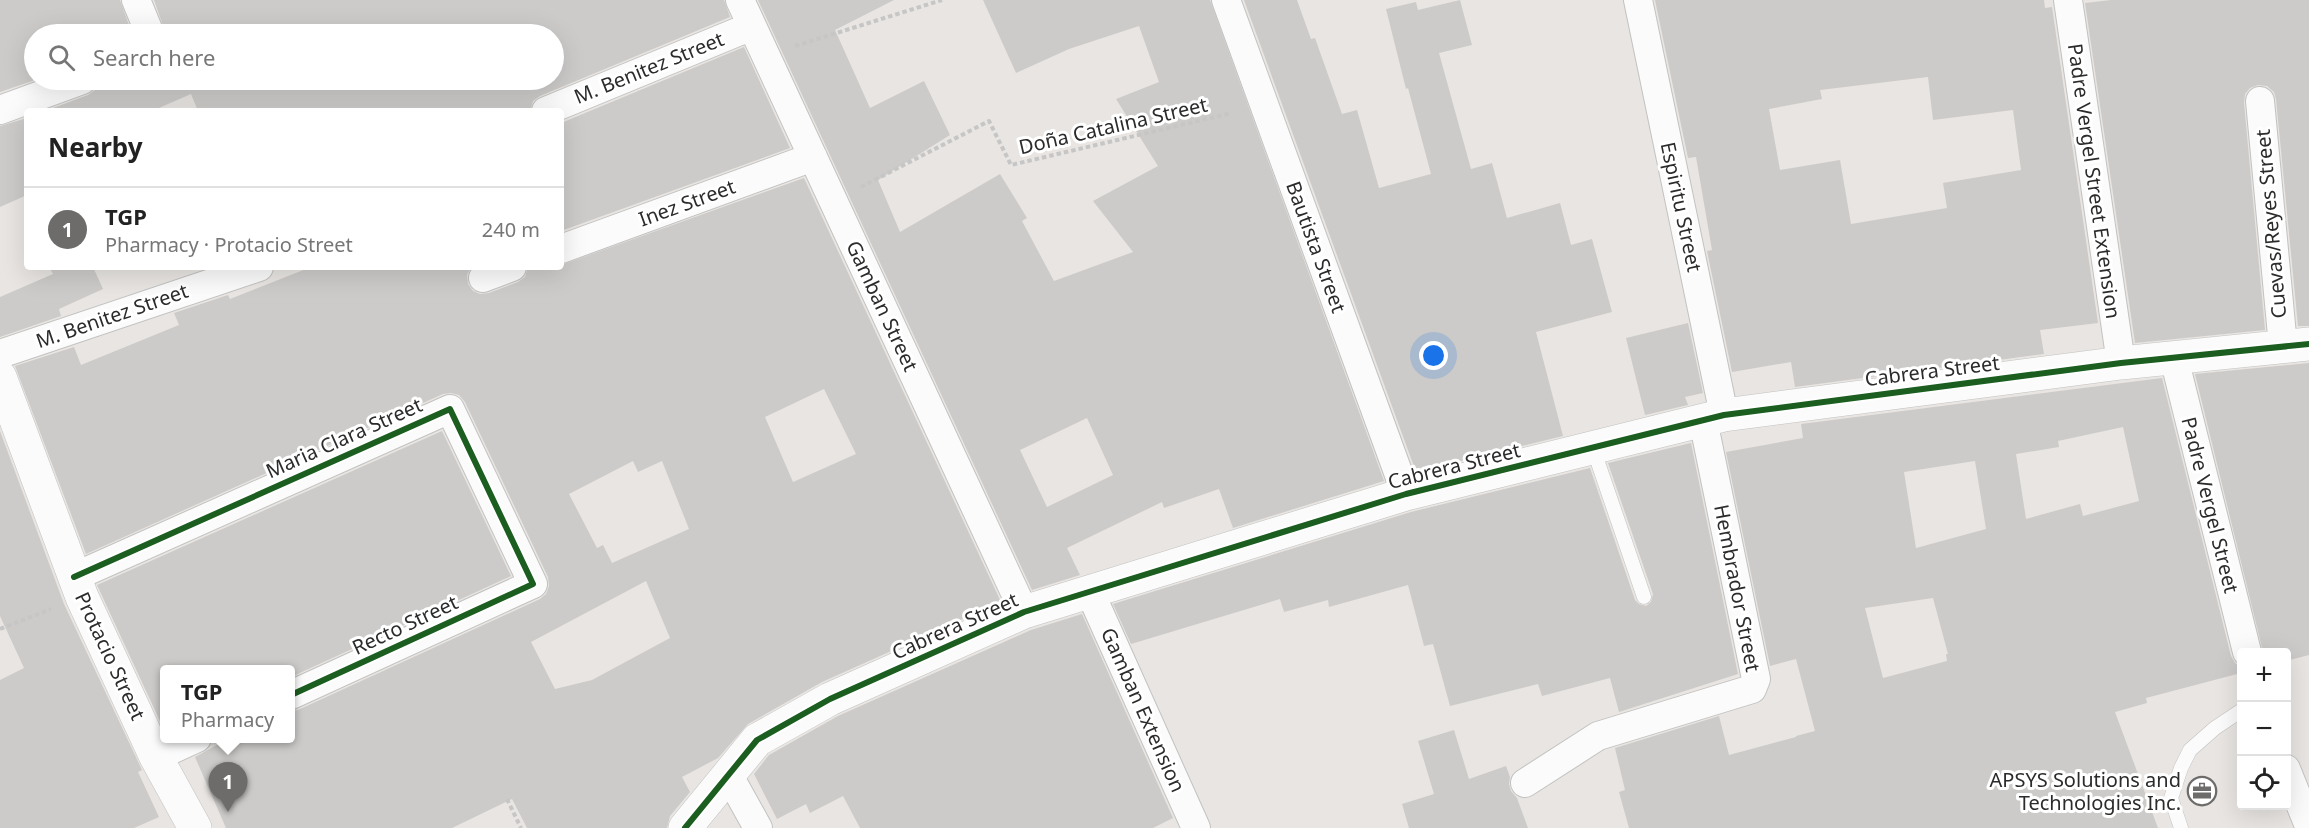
<!DOCTYPE html>
<html lang="en">
<head>
<meta charset="utf-8">
<style>
	:root { --surface:#fff; --page:#f6f6f6; --text:#222; --muted:#767676; --line:#e0e0e0; --accent:#6d6c6b }
	body { margin:0; font-family:"Noto Sans",sans-serif; background:var(--page); color:var(--text) }
	.controls { position:absolute; right:18px; bottom:18px; display:grid; overflow:hidden; border-radius:6px; box-shadow:0 6px 24px #0002 }
	.controls button { width:54px; height:54px; display:grid; place-items:center; padding:0; border:0; border-bottom:2px solid var(--line); background:var(--surface); color:var(--text); font:30px sans-serif }
	.you { position:absolute; left:1434px; top:356px; width:21px; height:21px; margin:-15px; border:4px solid #fff; border-radius:50%; background:#1a73e8; box-shadow:0 0 0 9px #1a73e833 }
	.badge { display:grid; place-items:center; width:39px; height:39px; border-radius:50%; background:var(--accent); color:#fff; font-size:20px; font-weight:700 }
	.pin { position:absolute; translate:-50% -50px; filter:drop-shadow(0 2px 3px #0008) }
	.pin::after { content:''; position:absolute; top:32px; width:21px; height:18px; background:inherit; clip-path:polygon(0 0,100% 0,50% 100%) }
	.popup { position:absolute; left:160px; top:665px; width:135px; height:78px; box-sizing:border-box; display:grid; place-content:center; border-radius:6px; background:var(--surface); filter:drop-shadow(0 2px 4px #0005); font-size:20px; white-space:nowrap; color:var(--muted) }
	.popup b { font-size:22px; color:var(--text) }
	.popup::after { content:''; position:absolute; left:50%; top:100%; margin-left:-12px; border:12px solid transparent; border-top-color:var(--surface) }
	.list { margin:0; padding:0; list-style:none }
	h2 { display:flex; justify-content:space-between; align-items:center; height:78px; margin:0; padding:0 24px; font-size:26px }
	h2 small { font-size:20px; font-weight:400; color:var(--muted) }
	.list li { display:grid; grid-template-columns:39px 1fr auto; gap:18px; align-items:center; box-sizing:border-box; height:84px; padding:0 24px; border-top:2px solid var(--line) }
	.list b { display:block; font-size:22px; white-space:nowrap }
	.list p { margin:0; font-size:20px; white-space:nowrap; color:var(--muted) }
	.list em { font-size:20px; font-style:normal; color:var(--muted) }
	.icon { flex:none; width:33px; height:33px; fill:none; stroke:currentColor; stroke-width:2; stroke-linecap:round; stroke-linejoin:round }
	.map { position:relative; flex:none; width:2309px; height:828px; overflow:hidden }
	.search { position:absolute; background:var(--surface); box-shadow:0 6px 24px #0002; left:24px; top:24px; width:540px; height:66px; display:flex; align-items:center; gap:15px; box-sizing:border-box; padding:0 21px; border-radius:33px; color:var(--muted); font-size:22px }
	.panel { position:absolute; background:var(--surface); box-shadow:0 6px 24px #0002; left:24px; top:108px; width:540px; height:162px; border-radius:6px }
	.map>svg:first-child { display:block }
	.building { fill:#cdcbc9; fill-rule:evenodd }
	.lines { fill:none; stroke-linecap:round; stroke-linejoin:round }
	.service-casing { stroke:#c2c2c1; stroke-width:15 }
	.minor-casing { stroke:#c2c2c1; stroke-width:30 }
	.tertiary-casing { stroke:#c2c2c1; stroke-width:34 }
	.path { stroke:#c6c6c6; stroke-width:4; stroke-dasharray:4.5 3; stroke-linecap:butt }
	.service { stroke:#fcfbfb; stroke-width:14 }
	.minor { stroke:#fcfbfb; stroke-width:28 }
	.tertiary { stroke:#fcfbfb; stroke-width:33 }
	.cycleway-casing { stroke:#fff; stroke-width:10 }
	.cycleway { stroke:#1b5e20; stroke-width:6 }
	.labels { text-anchor:middle; stroke-width:6; stroke-linejoin:round; paint-order:stroke }
	.street-label { font-size:20px; fill:#2b2b2b; stroke:#fff }
	.poi-label { font-size:20px; fill:#2b2b2b; stroke:#fff; text-anchor:end }
</style>
</head>
<body>
<div class="map">
<svg width="2309" height="828" viewBox="0 0 2309 828">
	<rect width="100%" height="100%" fill="#e8e5e2"/>
	<path class="building" d="M 0,0 L 120,0 L 132,34 L 34,34 L 35,80 L 0,92 Z
		M 154,0 L 724,0 L 730,17 L 540,96 L 533,101 L 530,111 L 198,111 L 191,94 L 152,111 L 45,111 L 88,95 L 95,90 L 98,80 L 554,80 L 554,34 L 166,34 Z
		M 758,0 L 894,0 L 835,30 L 870,108 L 924,81 L 950,135 L 878,180 L 900,232 L 1000,174 L 1027,218 L 1022,221 L 1054,281 L 1133,252 L 1093,201 L 1158,166 L 1116,99 L 1159,82 L 1139,26 L 1069,49 L 1016,73 L 983,0 L 1210,0 L 1384,481 L 1233,528 L 1219,489 L 1164,508 L 1162,502 L 1067,548 L 1080,575 L 1032,590 ZM 1087,418 L 1113,475 L 1047,507 L 1020,450 Z
		M 1244,0 L 1297,0 L 1311,39 L 1315,38 L 1342,114 L 1357,110 L 1379,188 L 1431,174 L 1408,88 L 1406,89 L 1386,9 L 1416,2 L 1418,10 L 1460,0 L 1472,45 L 1439,53 L 1471,169 L 1492,163 L 1507,218 L 1560,203 L 1571,245 L 1592,239 L 1612,312 L 1536,332 L 1563,436 L 1416,472 Z
		M 1655,0 L 2044,0 L 2045,8 L 2052,7 L 2098,323 L 2040,330 L 2044,354 L 1795,387 L 1791,362 L 1732,372 L 1707,251 L 1712,250 L 1696,157 L 1688,158 ZM 1928,77 L 1933,120 L 2013,110 L 2021,170 L 1943,183 L 1947,208 L 1851,224 L 1840,160 L 1780,170 L 1769,109 L 1822,99 L 1820,90 Z
		M 2111,0 L 2309,0 L 2309,326 L 2298,326 L 2276,99 L 2274,92 L 2267,86 L 2258,85 L 2250,88 L 2245,94 L 2244,103 L 2265,330 L 2135,343 L 2085,3 Z
		M 744,47 L 790,148 L 561,231 L 561,123 Z
		M 27,118 L 27,195 L 0,207 L 0,126 Z
		M 804,178 L 1001,602 L 822,682 L 748,724 L 718,758 L 682,777 L 690,792 L 670,816 L 667,828 L 527,828 L 512,799 L 452,828 L 226,828 L 195,757 L 230,738 L 291,738 L 291,711 L 298,710 L 540,599 L 546,594 L 549,586 L 548,577 L 465,402 L 459,395 L 451,393 L 443,394 L 86,554 L 15,366 L 74,347 L 81,365 L 179,325 L 174,313 L 228,295 L 230,299 L 311,267 L 471,267 L 467,275 L 468,284 L 473,291 L 480,294 L 489,293 L 518,282 L 525,277 L 528,267 L 561,267 L 561,265 ZM 824,389 L 856,454 L 793,482 L 765,417 ZM 633,461 L 638,472 L 662,461 L 689,529 L 612,563 L 603,545 L 597,548 L 569,494 ZM 646,581 L 670,638 L 592,680 L 555,689 L 531,642 Z
		M 49,267 L 93,267 L 103,289 L 59,309 L 61,316 L 0,337 L 0,297 L 53,274 Z
		M 1688,323 L 1703,393 L 1685,397 L 1688,405 L 1645,415 L 1626,338 Z
		M 2309,363 L 2309,655 L 2286,661 L 2286,652 L 2263,652 L 2195,374 Z
		M 2162,378 L 2231,656 L 2235,663 L 2241,667 L 2241,673 L 2146,698 L 2147,703 L 2115,712 L 2158,828 L 1629,828 L 1619,792 L 1625,790 L 1615,748 L 1719,716 L 1729,755 L 1796,737 L 1796,736 L 1815,731 L 1796,659 L 1770,666 L 1726,452 L 1803,438 L 1801,424 ZM 2123,427 L 2139,501 L 2083,516 L 2080,504 L 2026,519 L 2016,454 L 2059,447 L 2058,441 ZM 1975,461 L 1986,529 L 1916,548 L 1904,472 ZM 1933,598 L 1948,654 L 1946,654 L 1947,661 L 1883,678 L 1865,608 Z
		M 0,431 L 64,604 L 142,770 L 138,772 L 159,817 L 134,828 L 0,828 L 0,680 L 24,668 L 0,616 Z
		M 442,431 L 511,576 L 291,677 L 291,669 L 165,669 L 165,732 L 97,585 Z
		M 1691,443 L 1738,674 L 1619,712 L 1610,678 L 1542,696 L 1538,684 L 1450,706 L 1433,644 L 1424,646 L 1408,585 L 1329,607 L 1328,600 L 1284,612 L 1280,599 L 1131,644 L 1113,604 L 1411,512 L 1590,468 L 1635,600 L 1639,604 L 1646,606 L 1651,602 L 1653,594 L 1608,463 Z
		M 1082,614 L 1173,818 L 1153,828 L 860,828 L 843,796 L 810,813 L 806,804 L 777,819 L 754,774 L 769,755 L 838,716 L 1031,630 Z
		M 1454,730 L 1469,779 L 1506,766 L 1510,777 L 1509,784 L 1511,791 L 1517,798 L 1528,828 L 1409,828 L 1402,804 L 1434,794 L 1418,741 Z"/>
	<g class="lines">
		<g class="service-casing">
			<path id="service" d="M 1593,448 L 1644,597
				M 2181,828 L 2171,798 L 2181,768 L 2190,750 L 2215,728 L 2242,710"/>
		</g>
		<g class="minor-casing">
			<path id="minor" d="M 136,0 L 150,34
				M 740,0 L 1024,612
				M 1226,0 L 1406,494
				M 1638,0 L 1724,415
				M 2068,0 L 2121,363
				M 2260,101 L 2283,346
				M 0,110 L 82,80
				M 546,111 L 752,26
				M 561,249 L 813,157
				M 483,278 L 512,267
				M 0,354 L 259,267
				M 2174,358 L 2247,652
				M 74,577 L 450,409 L 533,584 L 291,695
				M 1090,592 L 1196,828
				M 156,757 L 197,738
				M 2286,769 L 2309,826
				M 728,774 L 758,828
				M 1525,783 L 1598,736 L 1752,689 L 1756,679 L 1703,420"/>
		</g>
		<g class="tertiary-casing">
			<path id="tertiary" d="M 0,377 L 82,597 L 156,757 L 195,828
				M 685,828 L 757,740 L 830,699 L 1024,612 L 1406,494 L 1724,415 L 2121,363 L 2309,344"/>
		</g>
		<path class="path" d="M 795,46 L 942,0
			M 861,187 L 989,121 L 1011,165 L 1232,113
			M 0,629 L 51,609
			M 507,799 L 521,828"/>
		<use href="#service" class="service"/>
		<use href="#minor" class="minor"/>
		<use href="#tertiary" class="tertiary"/>
		<g class="cycleway-casing">
			<path id="cycleway" d="M 74,577 L 450,409 L 533,584 L 291,695
				M 685,828 L 757,740 L 830,699 L 1024,612 L 1406,494 L 1724,415 L 2121,363 L 2309,344"/>
		</g>
		<use href="#cycleway" class="cycleway"/>
	</g>
	<defs>
		<g id="office-ring" transform="scale(1.5)"><circle r="9.5" fill="#fff" stroke="#6d6c6b" stroke-width="1.5"/><path d="M-6-3h4V-5.5h4V-3h4V5H-6ZM-1-4.5V-3h2v-1.5ZM-6 0V1H6V0Z" fill="#6d6c6b"/></g>
	</defs>
	<g fill-rule="evenodd">
		<use href="#office-ring" x="2202" y="791"/>
	</g>
	<g class="labels">
		<g class="street-label">
			<text transform="translate(649 68) rotate(-22)" y="7">M. Benitez Street</text>
			<text transform="translate(1113 126) rotate(-13)" y="7">Doña Catalina Street</text>
			<text transform="translate(2094 181) rotate(82)" y="7">Padre Vergel Street Extension</text>
			<text transform="translate(687 203) rotate(-20)" y="7">Inez Street</text>
			<text transform="translate(1681 207) rotate(78)" y="7">Espiritu Street</text>
			<text transform="translate(2271 224) rotate(-95)" y="7">Cuevas/Reyes Street</text>
			<text transform="translate(1316 247) rotate(70)" y="7">Bautista Street</text>
			<text transform="translate(882 306) rotate(65)" y="7">Gamban Street</text>
			<text transform="translate(112 316) rotate(-19)" y="7">M. Benitez Street</text>
			<text transform="translate(1932 371) rotate(-7)" y="7">Cabrera Street</text>
			<text transform="translate(344 438) rotate(-24)" y="7">Maria Clara Street</text>
			<text transform="translate(1454 466) rotate(-14)" y="7">Cabrera Street</text>
			<text transform="translate(2210 505) rotate(76)" y="7">Padre Vergel Street</text>
			<text transform="translate(1737 588) rotate(79)" y="7">Hembrador Street</text>
			<text transform="translate(405 625) rotate(-25)" y="7">Recto Street</text>
			<text transform="translate(955 626) rotate(-24)" y="7">Cabrera Street</text>
			<text transform="translate(110 656) rotate(65)" y="7">Protacio Street</text>
			<text transform="translate(1143 710) rotate(66)" y="7">Gamban Extension</text>
		</g>
		<g class="poi-label">
			<text x="2181" y="787">APSYS Solutions and<tspan x="2181" dy="23">Technologies Inc.</tspan></text>
		</g>
	</g>
</svg>
<div class="controls">
<button>+</button>
<button>−</button>
<button><svg class="icon" aria-label="locate" viewBox="0 0 24 24"><circle cx="12" cy="12" r="6"/><path d="M12 2v4M12 18v4M2 12h4M18 12h4"/></svg></button>
</div>
<div class="you"></div>
<div class="pin badge" style="left:228px;top:812px">1</div>
<div class="popup"><b>TGP</b>Pharmacy</div>
<div class="search"><svg class="icon" aria-label="search" viewBox="0 0 24 24"><circle cx="10" cy="10" r="6"/><path d="M15 15l6 6"/></svg>Search here</div>
<section class="panel">
<h2>Nearby<small></small></h2>
<ul class="list">
<li><span class="badge">1</span><div><b>TGP</b><p>Pharmacy · Protacio Street</p></div><em>240 m</em></li>
</ul>
</section>
</div>
</body>
</html>
